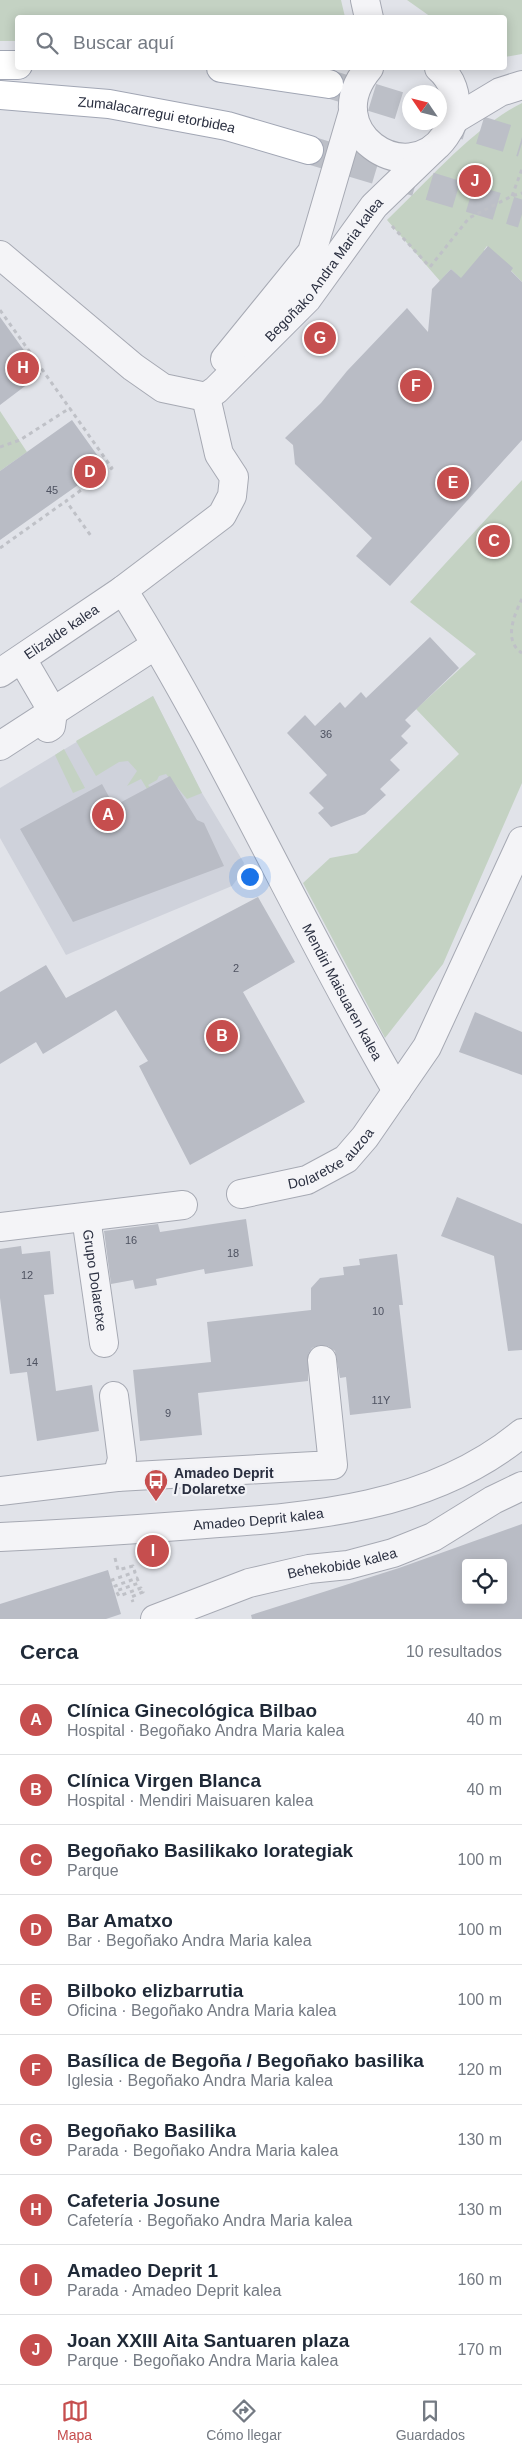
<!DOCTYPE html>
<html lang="es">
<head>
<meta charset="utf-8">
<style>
	:root { --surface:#fff; --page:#f6f6f7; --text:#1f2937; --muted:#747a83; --line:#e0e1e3; --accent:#c64e4e }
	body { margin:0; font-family:Helvetica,sans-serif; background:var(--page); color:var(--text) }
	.controls { position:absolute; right:15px; bottom:15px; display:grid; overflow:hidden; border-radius:5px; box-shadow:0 2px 12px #0003 }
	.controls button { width:45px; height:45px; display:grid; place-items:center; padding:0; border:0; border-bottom:1px solid var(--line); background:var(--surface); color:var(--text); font:25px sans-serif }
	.compass { position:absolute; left:402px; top:85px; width:45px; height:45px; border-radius:50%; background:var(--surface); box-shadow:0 2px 12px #0003; rotate:305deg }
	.you { position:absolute; left:249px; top:876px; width:18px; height:18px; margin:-12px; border:4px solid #fff; border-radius:50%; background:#1a73e8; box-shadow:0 0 0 8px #1a73e833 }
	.badge { display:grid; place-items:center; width:32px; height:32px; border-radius:50%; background:var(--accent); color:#fff; font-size:16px; font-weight:700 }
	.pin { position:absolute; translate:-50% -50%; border:2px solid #fff; box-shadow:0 1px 5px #0006 }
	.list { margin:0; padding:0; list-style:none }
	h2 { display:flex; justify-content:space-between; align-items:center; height:65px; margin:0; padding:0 20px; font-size:21px }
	h2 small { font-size:16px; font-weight:400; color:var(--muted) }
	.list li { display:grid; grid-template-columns:32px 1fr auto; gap:15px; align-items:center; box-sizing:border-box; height:70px; padding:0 20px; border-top:1px solid var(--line) }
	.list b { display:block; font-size:19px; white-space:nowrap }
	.list p { margin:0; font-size:16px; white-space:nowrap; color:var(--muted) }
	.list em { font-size:16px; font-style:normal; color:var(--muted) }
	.icon { flex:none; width:28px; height:28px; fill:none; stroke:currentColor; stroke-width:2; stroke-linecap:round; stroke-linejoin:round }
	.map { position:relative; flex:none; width:522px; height:1619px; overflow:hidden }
	.search { position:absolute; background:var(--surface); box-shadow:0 2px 12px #0003; left:15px; right:15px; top:15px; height:55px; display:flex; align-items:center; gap:12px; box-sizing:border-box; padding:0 18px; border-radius:5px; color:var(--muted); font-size:19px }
	.sheet { height:765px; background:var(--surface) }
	nav { display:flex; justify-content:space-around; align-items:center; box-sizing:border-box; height:70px; border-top:1px solid var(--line); background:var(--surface); font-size:14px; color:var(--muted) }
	nav a { display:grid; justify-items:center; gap:2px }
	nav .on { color:var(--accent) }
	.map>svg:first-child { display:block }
	.built { fill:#cfd2db }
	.green { fill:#c4d2c3 }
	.building { fill:#b9bcc5; fill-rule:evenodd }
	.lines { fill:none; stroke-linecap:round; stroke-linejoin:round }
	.major-tunnel { stroke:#bcbfc7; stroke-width:28; stroke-dasharray:28 14; stroke-linecap:butt }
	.minor-casing { stroke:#a6a9b3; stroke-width:30 }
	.major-casing { stroke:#a1a6b4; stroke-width:30 }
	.path { stroke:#bfc1c7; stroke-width:3; stroke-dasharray:4 4; stroke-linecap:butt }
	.minor { stroke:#f4f4f7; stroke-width:28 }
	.major { stroke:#fff; stroke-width:28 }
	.labels { text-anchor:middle; stroke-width:4.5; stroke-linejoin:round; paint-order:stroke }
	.number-label { font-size:11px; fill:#4e5261 }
	.street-label { font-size:14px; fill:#2a2f40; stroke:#f1f2f6 }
	.poi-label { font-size:14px; font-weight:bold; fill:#2a2f40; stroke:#f1f2f6; text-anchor:start }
</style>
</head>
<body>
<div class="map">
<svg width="522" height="1619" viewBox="0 0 522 1619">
	<rect width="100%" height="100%" fill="#e1e3e9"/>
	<path class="built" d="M 153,696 L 202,793 L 244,863 L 241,874 L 232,886 L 66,955 L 0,838 L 0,788 Z"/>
	<path class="green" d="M 0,0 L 341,0 L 345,17 L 18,18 L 17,41 L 0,41 Z
		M 407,0 L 522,0 L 522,54 L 505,57 L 504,18 L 431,17 Z
		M 522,103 L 522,282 L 487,246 L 484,250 L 486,253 L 462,280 L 451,269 L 440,281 L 387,220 C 425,184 475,126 522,103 Z
		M 0,411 L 27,452 L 0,471 Z
		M 522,480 L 522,783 L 443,964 L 385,1038 L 303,883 L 330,858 L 357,853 L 459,754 L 416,709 L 476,654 L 410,602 Z
		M 153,696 L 202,793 L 187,799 L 166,774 L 159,776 L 157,780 L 148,785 L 150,787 L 147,789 L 141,779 L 127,786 L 137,771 L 128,761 L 119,762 L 96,776 L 76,741 Z
		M 64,749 L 85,788 L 73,793 L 55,755 Z"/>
	<path class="building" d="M 488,246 L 513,268 L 511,271 L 522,282 L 522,440 L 390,586 L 356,556 L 372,538 L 295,464 L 293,445 L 285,438 L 321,403 L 347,371 L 407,308 L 428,332 L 432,289 L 451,269 L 461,278 Z
		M 0,317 L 41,374 L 0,405 Z
		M 72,420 L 105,466 L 0,540 L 0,471 Z
		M 430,637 L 459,668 L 405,720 L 411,726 L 401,736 L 408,743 L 390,760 L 400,770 L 380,789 L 386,795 L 365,814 L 331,827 L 318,813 L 324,808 L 309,793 L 327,775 L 287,733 L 305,715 L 315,726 L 340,702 L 345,708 L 361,692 L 366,698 Z
		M 170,776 L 197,820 L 204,823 L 224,866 L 73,922 L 20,829 L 102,784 L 114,806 Z
		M 258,897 L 295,962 L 243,992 L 305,1102 L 190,1165 L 139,1066 L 148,1061 L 116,1010 L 43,1054 L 36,1042 L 0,1064 L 0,992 L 46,965 L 66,998 Z
		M 475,1012 L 522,1032 L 522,1075 L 459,1052 Z
		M 457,1197 L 522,1224 L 522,1350 L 508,1351 L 494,1256 L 441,1236 Z
		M 246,1219 L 253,1266 L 205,1274 L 204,1269 L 156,1279 L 157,1285 L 135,1289 L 133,1280 L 111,1284 L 104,1231 L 158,1224 L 160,1232 Z
		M 21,1246 L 22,1254 L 50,1251 L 54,1294 L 44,1295 L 56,1391 L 92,1385 L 99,1431 L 37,1441 L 27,1372 L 10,1374 L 0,1298 L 0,1249 Z
		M 397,1254 L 403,1305 L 399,1305 L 411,1408 L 350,1415 L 346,1377 L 340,1378 L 335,1351 L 328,1346 L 320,1345 L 312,1348 L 308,1354 L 308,1381 L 198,1393 L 202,1435 L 140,1441 L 133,1370 L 211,1362 L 207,1322 L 311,1310 L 311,1288 L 320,1278 L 344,1275 L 343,1267 L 360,1265 L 359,1259 Z
		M 522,1524 L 522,1619 L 252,1619 L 251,1615 L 399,1568 ZM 466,1563 L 503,1563 L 503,1600 L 466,1600 Z
		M 108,1570 L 121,1614 L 106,1619 L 0,1619 L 0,1604 Z"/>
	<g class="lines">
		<path class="major-tunnel" d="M 332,85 L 410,109
			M 440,118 L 522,143
			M 309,150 L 522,214"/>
		<g class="minor-casing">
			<g id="minor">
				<path d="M 365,0 L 369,18"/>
				<path d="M 369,68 C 316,131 407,191 445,136 C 450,129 455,121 455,112 C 457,95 452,79 439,68"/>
				<path d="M 455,119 L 500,92 L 522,85"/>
				<path id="s1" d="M 0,255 L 133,367 L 163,388 L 206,397 L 216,390 L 307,299 L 374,206 L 433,149"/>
				<path d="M 225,359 L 312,252 L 353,112"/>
				<path id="s2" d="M 123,590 C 224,752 301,926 397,1091"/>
				<path d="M 22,659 L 53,712 L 51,726 L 48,728"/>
				<path id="s3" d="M 0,673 L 123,590 L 222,515 L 232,496 L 234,477 L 219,454 L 206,397"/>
				<path d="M 0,746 L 151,648"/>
				<path id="s4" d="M 241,1194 L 307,1180 L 346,1159 L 365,1137 L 427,1047 L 522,841"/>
				<path id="s5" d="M 86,1217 L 104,1343"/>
				<path d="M 0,1227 L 183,1205"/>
				<path d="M 114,1396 L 122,1459 L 117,1477"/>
				<path d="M 0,1491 L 117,1477 L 333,1465 L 322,1360"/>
				<path id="s6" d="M 0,1537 C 64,1534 128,1530 193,1525 C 308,1517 429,1510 522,1433"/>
				<path id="s7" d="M 155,1619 L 249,1583 L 309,1569 L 348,1565 L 393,1553 L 433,1537 L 493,1500 L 522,1486"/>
			</g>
		</g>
		<g class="major-casing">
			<g id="major">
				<path d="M 0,65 L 18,65"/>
				<path d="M 221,68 L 329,84"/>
				<path id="s8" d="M 0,95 L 109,104 L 227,126 L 309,150"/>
			</g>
		</g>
		<path class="path" d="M 512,196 L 522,169
			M 392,226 L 430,267 L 469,218 L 512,196 L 522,193
			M 0,310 L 112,468 L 66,501 L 91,536
			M 0,447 L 20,440 L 70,408
			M 0,548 L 66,501
			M 522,599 C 514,615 503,641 522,653
			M 115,1558 L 118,1570 L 133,1566 L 135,1572 L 112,1580 L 115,1586 L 137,1578 L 139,1583 L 116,1591 L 119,1596 L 141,1588 L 143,1592 L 131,1597 L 133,1602"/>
		<use href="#minor" class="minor"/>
		<use href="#major" class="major"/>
	</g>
	<defs>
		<g id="bus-pin" transform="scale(1.25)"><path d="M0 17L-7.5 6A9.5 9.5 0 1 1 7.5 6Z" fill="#c64e4e" stroke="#f1f2f6"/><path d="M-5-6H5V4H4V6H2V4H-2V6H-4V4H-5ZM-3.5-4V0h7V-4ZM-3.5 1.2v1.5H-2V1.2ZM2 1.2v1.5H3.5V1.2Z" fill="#fff"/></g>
	</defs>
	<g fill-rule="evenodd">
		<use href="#bus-pin" x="156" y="1481"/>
	</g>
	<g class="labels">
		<g class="number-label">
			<text x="52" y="494">45</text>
			<text x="326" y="738">36</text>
			<text x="236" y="972">2</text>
			<text x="131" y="1244">16</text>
			<text x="233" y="1257">18</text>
			<text x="27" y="1279">12</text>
			<text x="378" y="1315">10</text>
			<text x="32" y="1366">14</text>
			<text x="381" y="1404">11Y</text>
			<text x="168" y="1417">9</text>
		</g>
		<g class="street-label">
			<text dy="5" stroke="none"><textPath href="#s8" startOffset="158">Zumalacarregui etorbidea</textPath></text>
			<text dy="5" stroke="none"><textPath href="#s1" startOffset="429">Begoñako Andra Maria kalea</textPath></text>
			<text dy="5" stroke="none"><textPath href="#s3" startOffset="74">Elizalde kalea</textPath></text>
			<text dy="5" stroke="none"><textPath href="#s2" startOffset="458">Mendiri Maisuaren kalea</textPath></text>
			<text dy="5" stroke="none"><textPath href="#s4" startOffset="99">Dolaretxe auzoa</textPath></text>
			<text dy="5" stroke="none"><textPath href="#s5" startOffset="64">Grupo Dolaretxe</textPath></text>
			<text dy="5" stroke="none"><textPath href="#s6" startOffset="259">Amadeo Deprit kalea</textPath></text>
			<text dy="5" stroke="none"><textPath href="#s7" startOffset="196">Behekobide kalea</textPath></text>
		</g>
		<g class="poi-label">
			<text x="174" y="1478">Amadeo Deprit<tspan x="174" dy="16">/ Dolaretxe</tspan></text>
		</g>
	</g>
</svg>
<div class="controls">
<button><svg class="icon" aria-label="locate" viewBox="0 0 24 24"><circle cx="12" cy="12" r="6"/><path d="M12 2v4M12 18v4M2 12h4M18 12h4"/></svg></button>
</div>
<svg class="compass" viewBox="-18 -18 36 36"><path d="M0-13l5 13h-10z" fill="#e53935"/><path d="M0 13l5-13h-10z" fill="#747a83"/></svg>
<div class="you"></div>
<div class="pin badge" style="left:108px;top:815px">A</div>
<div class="pin badge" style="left:222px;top:1036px">B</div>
<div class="pin badge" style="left:494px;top:541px">C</div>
<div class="pin badge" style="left:90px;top:472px">D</div>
<div class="pin badge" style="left:453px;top:483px">E</div>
<div class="pin badge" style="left:416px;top:386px">F</div>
<div class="pin badge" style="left:320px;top:338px">G</div>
<div class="pin badge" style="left:23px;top:368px">H</div>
<div class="pin badge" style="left:153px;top:1551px">I</div>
<div class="pin badge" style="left:475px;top:181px">J</div>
<div class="search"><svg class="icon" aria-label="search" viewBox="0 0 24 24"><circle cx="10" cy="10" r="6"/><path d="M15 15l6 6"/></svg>Buscar aquí</div>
</div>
<section class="sheet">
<h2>Cerca<small>10 resultados</small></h2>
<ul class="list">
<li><span class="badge">A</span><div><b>Clínica Ginecológica Bilbao</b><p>Hospital · Begoñako Andra Maria kalea</p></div><em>40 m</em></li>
<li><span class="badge">B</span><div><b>Clínica Virgen Blanca</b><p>Hospital · Mendiri Maisuaren kalea</p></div><em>40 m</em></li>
<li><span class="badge">C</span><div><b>Begoñako Basilikako lorategiak</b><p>Parque</p></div><em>100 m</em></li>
<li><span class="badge">D</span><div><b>Bar Amatxo</b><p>Bar · Begoñako Andra Maria kalea</p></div><em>100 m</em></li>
<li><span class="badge">E</span><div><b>Bilboko elizbarrutia</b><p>Oficina · Begoñako Andra Maria kalea</p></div><em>100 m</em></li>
<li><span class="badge">F</span><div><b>Basílica de Begoña / Begoñako basilika</b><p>Iglesia · Begoñako Andra Maria kalea</p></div><em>120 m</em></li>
<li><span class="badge">G</span><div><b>Begoñako Basilika</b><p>Parada · Begoñako Andra Maria kalea</p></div><em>130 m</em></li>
<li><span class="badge">H</span><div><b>Cafeteria Josune</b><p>Cafetería · Begoñako Andra Maria kalea</p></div><em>130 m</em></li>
<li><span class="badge">I</span><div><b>Amadeo Deprit 1</b><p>Parada · Amadeo Deprit kalea</p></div><em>160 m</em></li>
<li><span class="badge">J</span><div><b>Joan XXIII Aita Santuaren plaza</b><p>Parque · Begoñako Andra Maria kalea</p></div><em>170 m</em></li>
</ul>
</section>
<nav>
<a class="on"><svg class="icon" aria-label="map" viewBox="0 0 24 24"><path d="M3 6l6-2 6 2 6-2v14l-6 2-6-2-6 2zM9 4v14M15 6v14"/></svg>Mapa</a>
<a><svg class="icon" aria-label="directions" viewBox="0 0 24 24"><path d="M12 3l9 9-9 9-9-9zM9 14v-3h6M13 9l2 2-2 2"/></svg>Cómo llegar</a>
<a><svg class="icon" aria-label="saved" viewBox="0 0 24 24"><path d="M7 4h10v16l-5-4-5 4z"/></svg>Guardados</a>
</nav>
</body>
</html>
